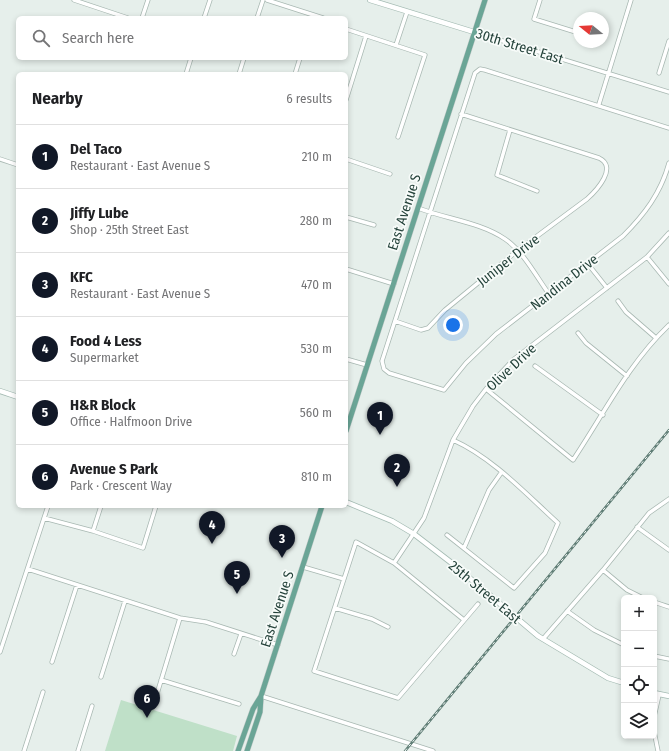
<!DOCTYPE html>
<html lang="en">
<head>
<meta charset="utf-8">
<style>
	:root { --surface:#fff; --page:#f6f6f6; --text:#202124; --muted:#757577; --line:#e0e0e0; --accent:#111827 }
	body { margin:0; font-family:"Fira Sans Condensed",sans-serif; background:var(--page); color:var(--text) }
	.controls { position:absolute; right:12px; bottom:12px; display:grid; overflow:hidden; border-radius:6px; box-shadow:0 2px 6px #0003 }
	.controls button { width:36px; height:36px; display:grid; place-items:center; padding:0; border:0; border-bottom:1px solid var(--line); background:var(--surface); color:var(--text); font:20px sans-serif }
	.compass { position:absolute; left:573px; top:12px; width:36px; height:36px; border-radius:50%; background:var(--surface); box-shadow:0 2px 6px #0003; rotate:288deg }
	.you { position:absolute; left:453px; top:325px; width:14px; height:14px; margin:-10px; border:3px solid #fff; border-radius:50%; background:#1a73e8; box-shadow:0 0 0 6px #1a73e833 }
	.badge { display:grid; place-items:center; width:26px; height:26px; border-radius:50%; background:var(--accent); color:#fff; font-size:13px; font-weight:700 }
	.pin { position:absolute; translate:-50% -33px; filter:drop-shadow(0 1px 2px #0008) }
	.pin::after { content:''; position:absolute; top:21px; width:14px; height:12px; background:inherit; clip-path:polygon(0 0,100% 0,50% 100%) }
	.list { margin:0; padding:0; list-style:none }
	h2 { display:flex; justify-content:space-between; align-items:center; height:52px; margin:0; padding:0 16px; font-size:17px }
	h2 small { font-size:13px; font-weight:400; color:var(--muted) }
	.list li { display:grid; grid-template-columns:26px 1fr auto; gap:12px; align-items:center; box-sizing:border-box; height:64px; padding:0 16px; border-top:1px solid var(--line) }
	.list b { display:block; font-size:15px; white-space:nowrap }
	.list p { margin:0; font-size:13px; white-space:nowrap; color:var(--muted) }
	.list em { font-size:13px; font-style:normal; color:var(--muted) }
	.icon { flex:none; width:22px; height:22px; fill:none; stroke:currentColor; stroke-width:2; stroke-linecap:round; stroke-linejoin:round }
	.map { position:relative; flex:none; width:669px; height:751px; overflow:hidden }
	.search { position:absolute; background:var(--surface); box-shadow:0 2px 6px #0003; left:16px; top:16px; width:332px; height:44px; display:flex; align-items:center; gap:10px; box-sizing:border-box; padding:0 14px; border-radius:6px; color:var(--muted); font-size:15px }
	.panel { position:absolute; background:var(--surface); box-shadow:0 2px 6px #0003; left:16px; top:72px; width:332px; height:436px; border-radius:6px }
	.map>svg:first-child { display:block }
	.green { fill:#bfe0c8 }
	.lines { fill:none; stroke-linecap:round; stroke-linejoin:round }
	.street-casing { stroke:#a8b8b2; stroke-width:5 }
	.secondary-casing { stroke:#a4bbb3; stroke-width:6 }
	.primary-casing { stroke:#c2cac8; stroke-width:6 }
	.street { stroke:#fff; stroke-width:3.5 }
	.secondary { stroke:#fff; stroke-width:4.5 }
	.primary { stroke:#6aa596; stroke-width:5 }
	.rail-casing { stroke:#5f7d75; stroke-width:2.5 }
	.rail { stroke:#f7fbf9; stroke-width:1; stroke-dasharray:3; stroke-linecap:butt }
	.labels { text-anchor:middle; stroke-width:3.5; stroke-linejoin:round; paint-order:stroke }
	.street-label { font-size:14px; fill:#24423a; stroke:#f7fbf9 }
</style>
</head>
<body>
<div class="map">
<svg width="669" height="751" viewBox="0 0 669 751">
	<rect width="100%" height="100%" fill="#e6efeb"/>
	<path class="green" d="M 121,700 L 237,736 L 233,751 L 105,751 Z"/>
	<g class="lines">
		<g class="street-casing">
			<path id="street" d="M 74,0 L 128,18
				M 267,0 L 323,18
				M 540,0 L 534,19 L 579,33
				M 142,18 L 148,0
				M 204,18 L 210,0
				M 257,18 L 263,0
				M 346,29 L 425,55 L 398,137
				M 474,32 L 669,92
				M 396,45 L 407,12
				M 659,73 L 669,41
				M 186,74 L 191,58
				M 239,74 L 244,58
				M 295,74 L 300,58
				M 346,100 L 366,36
				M 599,104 L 631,0
				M 669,128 L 485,70 L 480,69 L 475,73 L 382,361 L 384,369 L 389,373 L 444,390 L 466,363 L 496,334 L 623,236 C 644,215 661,193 669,163
				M 510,130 L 497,175 L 537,191
				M 0,159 L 18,165
				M 346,159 L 390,174
				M 418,208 C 446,219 480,222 505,239 C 523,251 536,276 549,294
				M 346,217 L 374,225
				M 647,257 L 669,284
				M 588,264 L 607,288
				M 346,269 L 394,284
				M 618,301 L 626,312 L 656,338
				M 395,321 L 421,330 L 428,328 L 445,310 L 517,251 L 587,199 C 597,190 618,167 599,158 L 461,114
				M 578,333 L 586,343 L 627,376
				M 346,359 L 367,365
				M 535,366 L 603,415
				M 486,389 L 573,460 C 603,415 629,363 669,325
				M 44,518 L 93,531 L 143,548 L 156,506
				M 637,527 L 669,550
				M 93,531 L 101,506
				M 447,535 L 514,588 L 545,553 L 558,523 C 526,494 493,458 453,440
				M 464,548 L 489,490 L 501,473
				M 394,563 L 424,518 L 453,440 L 473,406 L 486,389 L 513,360 L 647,257 L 669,233
				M 303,567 L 344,579
				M 28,569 L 180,618 L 206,622 L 278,645
				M 603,570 L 627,590 L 643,598
				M 654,602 L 669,607
				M 335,608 L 372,619 L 388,627
				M 567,611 L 594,630 L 624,645
				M 464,620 L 394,563 L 356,542 L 314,671 L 398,698 L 478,604
				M 543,639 L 603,570 L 649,513 L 669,499
				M 0,652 L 48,506
				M 234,654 L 241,634
				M 654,656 L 669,659
				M 52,662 L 77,585
				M 101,677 L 125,601
				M 161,680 L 239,704
				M 261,696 L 433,751
				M 153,707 L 180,618
				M 654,717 L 659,695
				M 654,731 L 658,751
				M 24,751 L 43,692
				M 78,751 L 92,706"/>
		</g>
		<g class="secondary-casing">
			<path id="secondary" d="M 370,0 L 474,32
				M 0,391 L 18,397
				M 346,502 L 392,521 L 414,534 L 453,564 L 538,636 L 608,678 L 624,683
				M 654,693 L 669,696"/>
		</g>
		<g class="primary-casing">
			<path id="primary" d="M 346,431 L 485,0
				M 238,751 L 253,709 L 261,696 L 322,506
				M 247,751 L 260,712 L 261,697"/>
		</g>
		<use href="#street" class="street"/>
		<use href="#secondary" class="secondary"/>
		<use href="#primary" class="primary"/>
		<g class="rail-casing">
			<path id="rail" d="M 405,751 L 669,430"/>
		</g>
		<use href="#rail" class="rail"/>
	</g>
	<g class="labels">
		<g class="street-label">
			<text transform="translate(520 46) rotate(17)" y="5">30th Street East</text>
			<text transform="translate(404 212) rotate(-72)" y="5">East Avenue S</text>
			<text transform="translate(508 260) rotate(-38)" y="5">Juniper Drive</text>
			<text transform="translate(564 282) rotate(-38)" y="5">Nandina Drive</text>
			<text transform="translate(511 367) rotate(-43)" y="5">Olive Drive</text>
			<text transform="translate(485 592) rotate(40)" y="5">25th Street East</text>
			<text transform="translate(277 609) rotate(-72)" y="5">East Avenue S</text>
		</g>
	</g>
</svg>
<div class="controls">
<button>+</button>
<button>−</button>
<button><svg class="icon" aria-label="locate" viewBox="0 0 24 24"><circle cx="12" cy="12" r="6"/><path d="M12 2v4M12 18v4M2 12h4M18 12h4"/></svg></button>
<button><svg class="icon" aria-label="layers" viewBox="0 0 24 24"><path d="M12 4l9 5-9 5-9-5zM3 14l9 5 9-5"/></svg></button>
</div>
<svg class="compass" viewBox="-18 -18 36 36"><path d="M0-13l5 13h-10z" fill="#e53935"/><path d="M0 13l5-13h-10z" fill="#757577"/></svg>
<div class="you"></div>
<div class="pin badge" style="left:380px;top:435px">1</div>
<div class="pin badge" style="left:397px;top:487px">2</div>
<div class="pin badge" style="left:282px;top:558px">3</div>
<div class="pin badge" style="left:212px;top:544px">4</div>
<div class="pin badge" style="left:237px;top:594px">5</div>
<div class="pin badge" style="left:147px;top:718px">6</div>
<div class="search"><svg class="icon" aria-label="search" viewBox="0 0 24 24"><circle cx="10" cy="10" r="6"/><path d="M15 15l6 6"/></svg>Search here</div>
<section class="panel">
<h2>Nearby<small>6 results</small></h2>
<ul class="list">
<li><span class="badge">1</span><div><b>Del Taco</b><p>Restaurant · East Avenue S</p></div><em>210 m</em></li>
<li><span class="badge">2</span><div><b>Jiffy Lube</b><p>Shop · 25th Street East</p></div><em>280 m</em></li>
<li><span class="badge">3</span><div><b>KFC</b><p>Restaurant · East Avenue S</p></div><em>470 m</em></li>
<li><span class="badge">4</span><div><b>Food 4 Less</b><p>Supermarket</p></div><em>530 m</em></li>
<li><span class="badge">5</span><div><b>H&amp;R Block</b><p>Office · Halfmoon Drive</p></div><em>560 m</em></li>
<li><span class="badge">6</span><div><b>Avenue S Park</b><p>Park · Crescent Way</p></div><em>810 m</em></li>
</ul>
</section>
</div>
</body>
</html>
